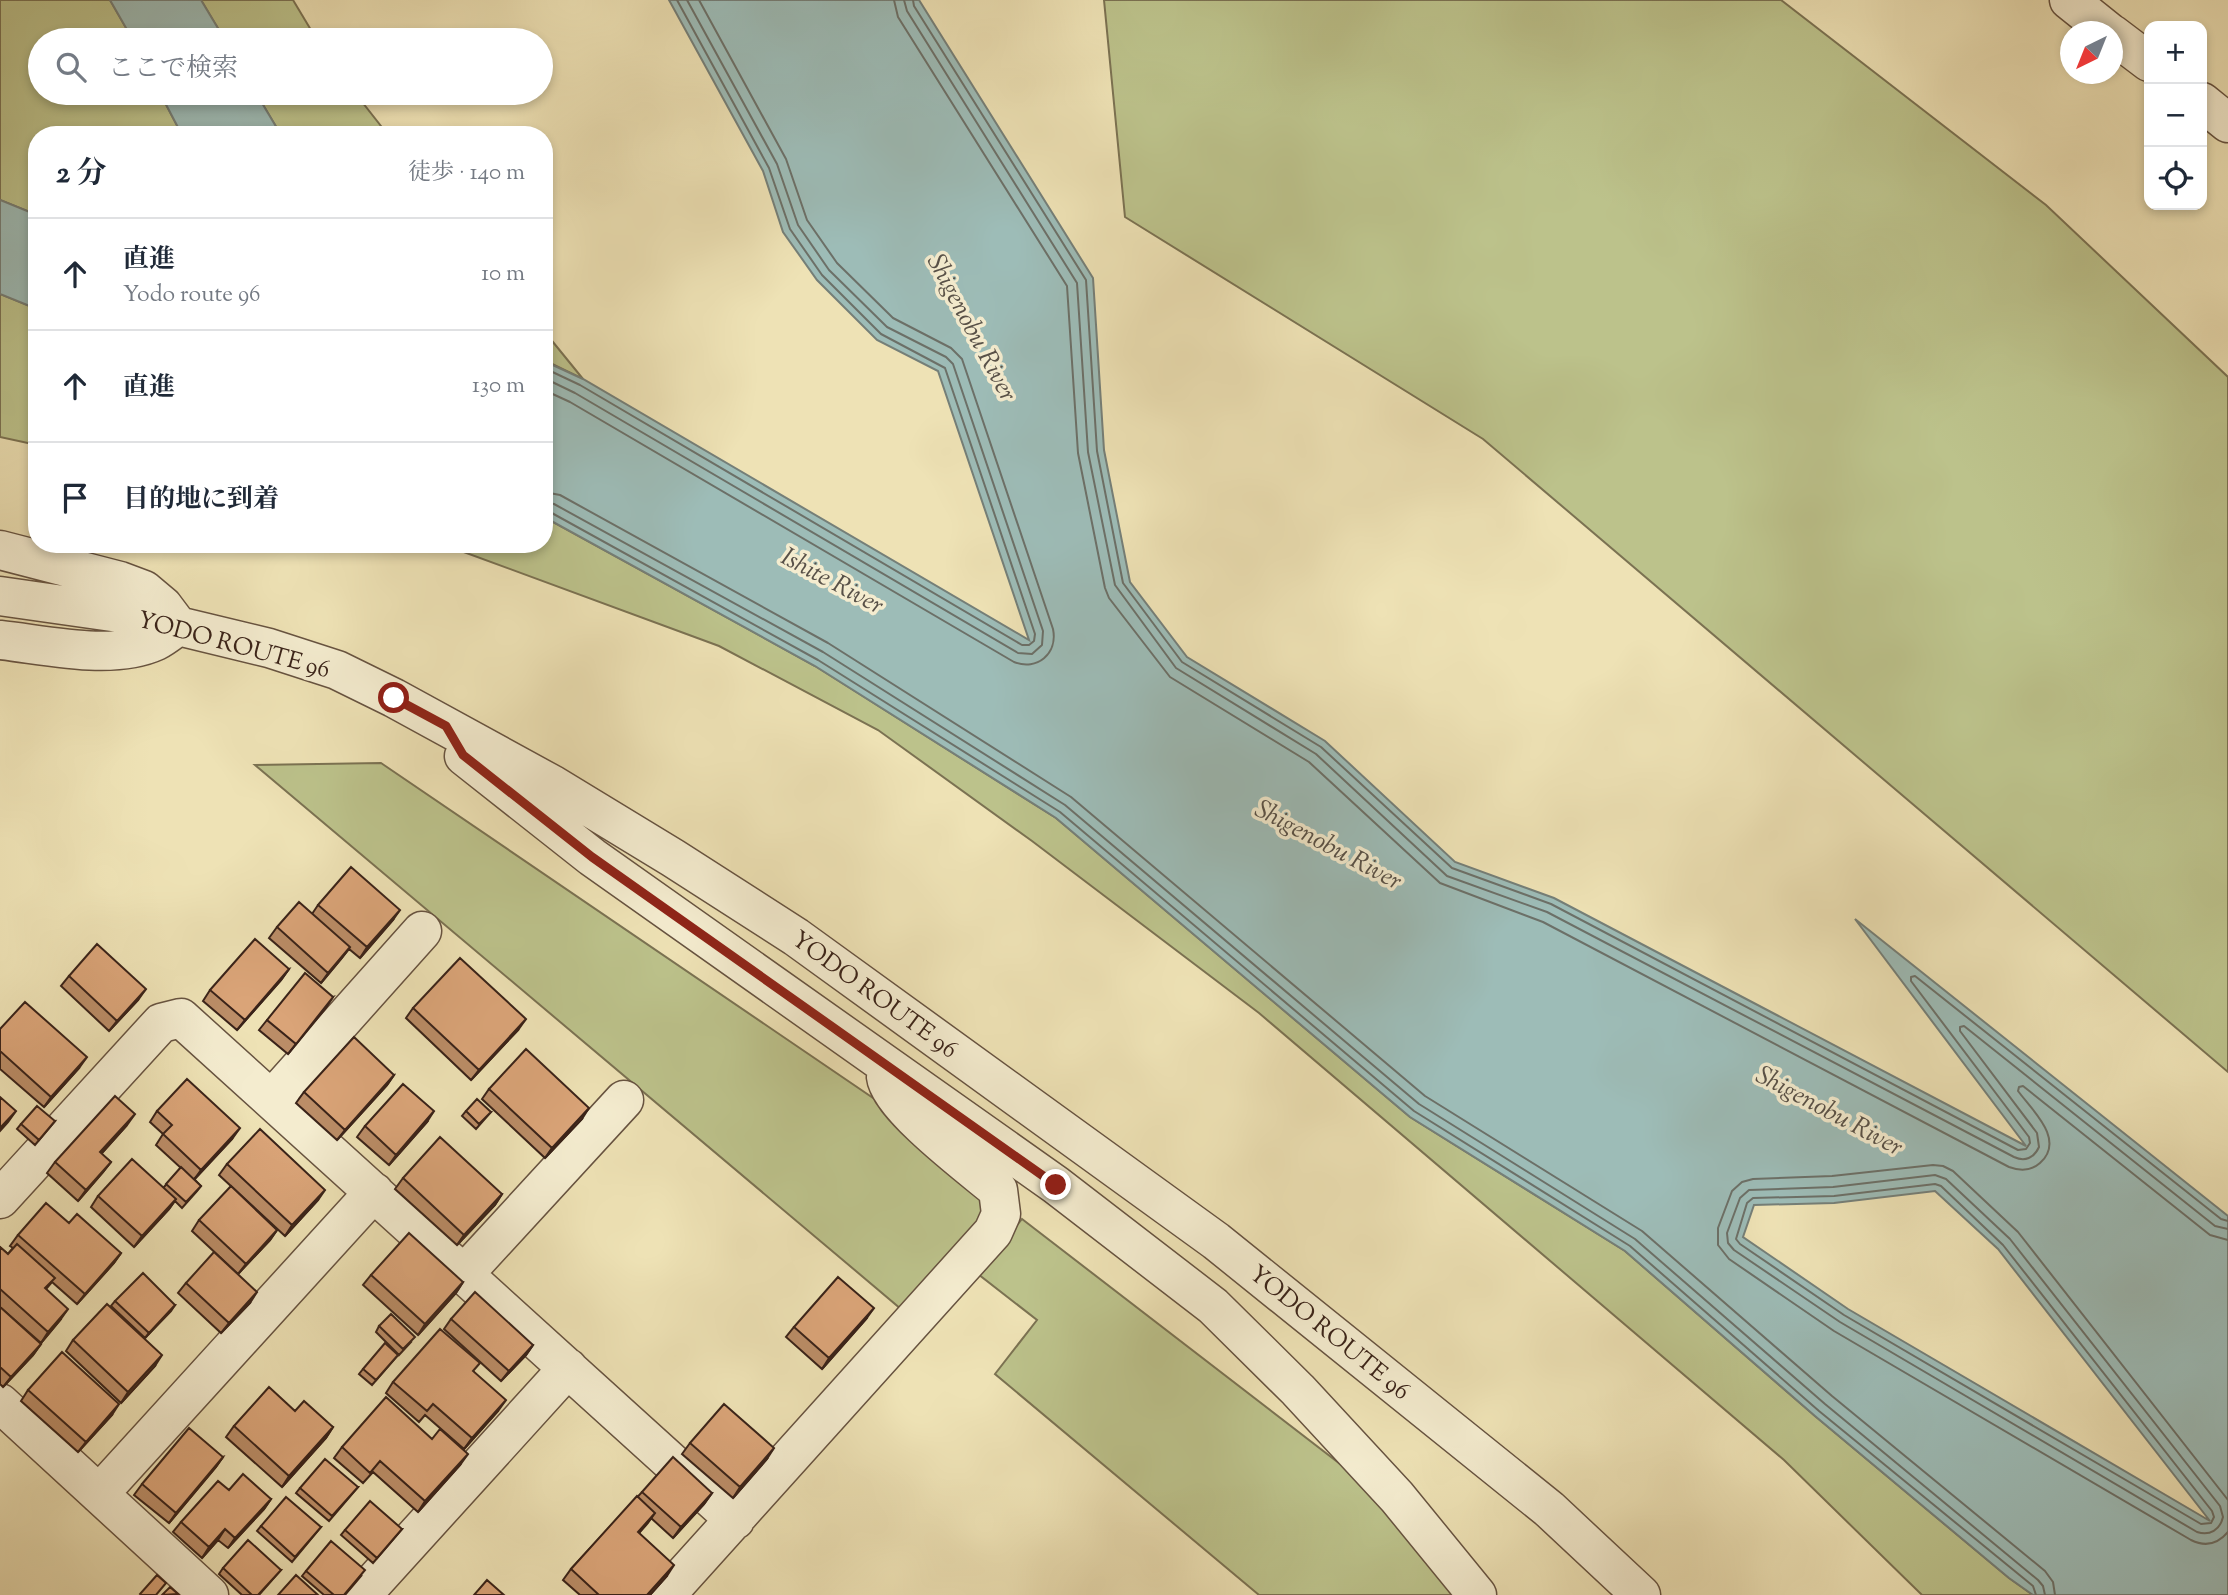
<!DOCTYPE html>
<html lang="ja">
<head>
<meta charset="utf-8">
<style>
	:root { --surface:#fff; --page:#f6f6f7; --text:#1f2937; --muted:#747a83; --line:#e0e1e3 }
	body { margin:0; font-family:"Sorts Mill Goudy","Noto Serif JP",serif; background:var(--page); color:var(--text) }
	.controls { position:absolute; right:21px; top:21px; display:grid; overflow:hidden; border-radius:14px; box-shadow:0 4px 10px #0003 }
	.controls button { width:63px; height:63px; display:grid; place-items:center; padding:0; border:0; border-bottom:2px solid var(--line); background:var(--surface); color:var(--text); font:35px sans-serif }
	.compass { position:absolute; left:2060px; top:21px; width:63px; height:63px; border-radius:50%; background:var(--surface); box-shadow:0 4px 10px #0003; rotate:223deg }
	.stop { position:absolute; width:21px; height:21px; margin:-16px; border:5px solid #8f2418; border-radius:50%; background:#fff }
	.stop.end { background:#8f2418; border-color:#fff; box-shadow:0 2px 7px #0008 }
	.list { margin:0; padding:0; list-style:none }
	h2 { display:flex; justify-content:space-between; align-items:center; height:91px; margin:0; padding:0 28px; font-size:30px }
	h2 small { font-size:23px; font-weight:400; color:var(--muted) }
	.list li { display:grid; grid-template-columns:46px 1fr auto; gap:21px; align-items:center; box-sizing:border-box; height:112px; padding:0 28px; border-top:2px solid var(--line) }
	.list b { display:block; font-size:26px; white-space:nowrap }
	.list p { margin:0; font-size:23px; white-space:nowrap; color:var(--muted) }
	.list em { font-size:23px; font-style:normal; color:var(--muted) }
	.icon { flex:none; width:38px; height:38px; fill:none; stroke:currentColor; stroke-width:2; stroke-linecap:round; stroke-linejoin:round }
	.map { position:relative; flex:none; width:2228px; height:1595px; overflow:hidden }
	.search { position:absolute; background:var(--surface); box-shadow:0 4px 10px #0003; left:28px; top:28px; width:525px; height:77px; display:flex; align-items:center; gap:18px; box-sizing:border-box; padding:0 24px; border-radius:38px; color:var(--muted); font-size:26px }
	.panel { position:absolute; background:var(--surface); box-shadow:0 4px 10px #0003; left:28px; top:126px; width:525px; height:427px; border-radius:28px }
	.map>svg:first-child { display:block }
	.green { fill:#bcc28b; stroke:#7b7252; stroke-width:2 }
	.water { fill:#9dbcb7; stroke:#757f78; stroke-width:2; fill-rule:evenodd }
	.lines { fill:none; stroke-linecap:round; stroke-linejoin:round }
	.shore { stroke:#6c7068; stroke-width:2 }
	.minor-casing { stroke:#675340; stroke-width:41 }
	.minor { stroke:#f4eccf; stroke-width:38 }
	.wall { fill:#bb8d67; stroke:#3a2319; stroke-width:2 }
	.shaded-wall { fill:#997354; stroke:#3a2319; stroke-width:2 }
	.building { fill:#daa478; stroke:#3a2319; stroke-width:2 }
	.route { stroke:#8f2418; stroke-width:9 }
	.labels { text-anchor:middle; stroke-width:7; stroke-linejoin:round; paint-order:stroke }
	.street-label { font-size:24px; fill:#3a2319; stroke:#f4eccf }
	.water-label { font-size:26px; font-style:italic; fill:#585148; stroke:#f4eccf }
</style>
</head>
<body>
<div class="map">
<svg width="2228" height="1595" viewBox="0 0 2228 1595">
	<rect width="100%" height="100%" fill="#eee2b5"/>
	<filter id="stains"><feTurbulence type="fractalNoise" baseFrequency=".00286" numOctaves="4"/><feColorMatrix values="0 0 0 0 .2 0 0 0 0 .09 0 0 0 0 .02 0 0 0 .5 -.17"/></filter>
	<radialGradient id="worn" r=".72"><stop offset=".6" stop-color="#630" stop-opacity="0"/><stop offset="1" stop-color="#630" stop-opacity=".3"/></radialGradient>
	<path class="green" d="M 0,0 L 110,0 L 133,40 L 40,40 L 40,93 L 160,93 L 182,135 L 37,135 L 37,215 L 0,200 Z
		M 201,0 L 293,0 L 317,40 L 225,40 Z
		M 1104,0 L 1781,0 L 2046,205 L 2228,377 L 2228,1072 L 1483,439 L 1125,217 Z
		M 256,93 L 355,93 L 388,135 L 281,135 Z
		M 0,294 L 37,309 L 37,445 L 0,437 Z
		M 544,331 L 583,379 L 544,360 Z
		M 544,517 L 815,666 L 1056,818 L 1410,1117 L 1625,1251 L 1815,1416 L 2009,1578 L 2033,1595 L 1922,1595 L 1784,1460 L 1259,1013 L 1032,841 L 878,730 L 719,646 L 461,551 L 434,544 L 544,544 Z
		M 381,763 L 876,1100 L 991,1207 L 901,1309 L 255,765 Z
		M 1022,1219 L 1357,1477 L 1453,1595 L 1259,1595 L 995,1374 L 1037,1320 L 978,1274 Z"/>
	<path class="water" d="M 110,0 L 201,0 L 225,40 L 133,40 Z
		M 669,0 L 919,0 L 1093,278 L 1104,450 L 1130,582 L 1187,657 L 1325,741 L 1455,862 L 1554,898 L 2026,1146 L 1855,919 L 2228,1216 L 2228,1595 L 2033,1595 L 2009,1578 L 1815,1416 L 1625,1251 L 1410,1117 L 1056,818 L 815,666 L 544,517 L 544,361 L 583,379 L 1029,640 L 938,371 L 877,340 L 817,280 L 783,232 L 763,171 ZM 1935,1191 L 1998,1249 L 2210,1521 L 1848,1309 L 1743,1237 L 1754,1205 L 1834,1203 Z
		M 160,93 L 256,93 L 281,135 L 182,135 Z
		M 0,200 L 37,215 L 37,309 L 0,294 Z"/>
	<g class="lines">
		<path class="shore" d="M 894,0 L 898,17 L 1067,286 L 1078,453 L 1105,588 L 1109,598 L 1170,677 L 1309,762 L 1440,883 L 1543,922 L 2009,1167 C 2020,1171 2031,1171 2040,1163 C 2066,1140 2032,1110 2018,1091 L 2019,1087 L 2023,1086 L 2210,1235 L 2228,1240
			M 904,0 L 907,11 L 1077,283 L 1088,452 L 1115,585 L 1176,668 L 1316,754 L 1447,876 L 1547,912 L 2014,1157 C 2025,1162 2034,1158 2039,1147 L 2037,1133 L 1960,1031 L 1960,1027 L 1964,1026 L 2215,1226 L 2228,1229
			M 913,0 L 914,6 L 1086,280 L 1097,451 L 1123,583 L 1182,662 L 1321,747 L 1452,868 L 1551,904 L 2018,1150 L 2026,1149 L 2030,1143 L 2029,1137 L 1911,981 L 1911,977 L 1915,976 L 2221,1219 L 2228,1221
			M 544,368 L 580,385 L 1022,645 L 1029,645 L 1034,641 L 1035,634 L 945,368 L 881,334 L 822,275 L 790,229 L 769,168 L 677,0
			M 544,378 L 575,393 L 1018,653 L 1032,654 L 1042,645 L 1043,631 L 953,364 L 946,357 L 887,327 L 829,270 L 798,225 L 777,164 L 687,0
			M 544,390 L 570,402 L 1014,662 C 1037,671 1058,654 1053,629 L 962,359 L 951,348 L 893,318 L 837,263 L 807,220 L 786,159 L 699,0
			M 544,492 L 560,495 L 828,643 L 1071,797 L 1425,1096 L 1642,1231 L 1832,1396 L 2045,1571 L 2053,1582 L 2055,1595
			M 544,502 L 554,504 L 823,652 L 1065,805 L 1419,1104 L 1635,1239 L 1825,1404 L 2038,1580 L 2043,1586 L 2045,1595
			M 544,511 L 550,512 L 818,660 L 1060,812 L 1414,1111 L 1630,1246 L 1819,1411 L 2033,1586 L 2036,1595
			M 1935,1175 L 1946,1179 L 2010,1239 L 2220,1506 L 2223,1517 C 2220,1530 2210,1536 2197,1532 L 1840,1322 L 1734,1250 L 1728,1243 L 1727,1233 L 1740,1198 L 1749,1190 L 1833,1187 Z
			M 1935,1184 L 1941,1186 L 2003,1245 L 2212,1511 L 2214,1517 L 2211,1523 L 2201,1524 L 1844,1315 L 1740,1244 L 1736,1239 L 1747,1203 L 1753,1198 L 1834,1196 Z
			M 2228,1500 L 2018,1232 L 1953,1171 L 1943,1166 L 1933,1165 L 1832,1176 L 1753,1179 L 1742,1182 L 1732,1191 L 1718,1228 L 1718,1245 L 1729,1259 L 1834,1331 L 2191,1540 C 2205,1547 2218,1544 2228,1532"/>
		<g class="minor-casing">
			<path id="minor" d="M 2069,0 L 2109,32
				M 2112,34 L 2149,62
				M 2202,102 L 2228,123
				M 0,550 L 120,581 L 144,590 L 163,606 L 178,626 C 171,631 164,637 156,641 C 113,661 46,645 0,640
				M 0,596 L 119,613 L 178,626 L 269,648 L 337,670 L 394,698 L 553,785 L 673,858 L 796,937 L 1216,1241 L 1549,1509 L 1641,1595
				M 464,756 L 592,857 L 1056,1185 L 1213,1306 L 1298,1390 L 1397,1497 L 1477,1595
				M 272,1099 L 422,931
				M 0,1199 L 161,1023 L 181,1018 L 735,1520
				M 464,1274 L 624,1100
				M 0,1403 L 209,1595
				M 99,1494 L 374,1192
				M 362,1595 L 568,1368
				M 666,1595 L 993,1232 L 1001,1214 L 998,1190 C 973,1169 889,1106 886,1077"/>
		</g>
		<use href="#minor" class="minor"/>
	</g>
	<path class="wall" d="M 318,905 L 393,920 L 360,958 L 349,949 L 321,983 L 269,938 L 277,927 L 312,914 Z
		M 289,969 L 281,980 L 237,1030 L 203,1001 L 210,990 Z
		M 69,976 L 138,1000 L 109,1031 L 61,986 Z
		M 333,997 L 288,1054 L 259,1030 L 267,1020 Z
		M 413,1008 L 518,1030 L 471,1080 L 406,1018 Z
		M 0,1029 L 79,1068 L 44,1107 L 0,1069 Z
		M 394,1075 L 387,1085 L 337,1140 L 296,1103 L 304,1092 Z
		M 489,1089 L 582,1119 L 545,1158 L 482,1099 Z
		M 157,1111 L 232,1139 L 194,1179 L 201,1186 L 197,1191 L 182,1208 L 175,1201 L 169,1209 L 134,1247 L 91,1207 L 98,1196 L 164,1187 L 181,1168 L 156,1145 L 163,1134 L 150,1122 Z
		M 466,1111 L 491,1112 L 476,1129 L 462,1116 Z
		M 55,1121 L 35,1145 L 17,1129 L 21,1124 Z
		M 427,1122 L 389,1165 L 357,1137 L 365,1126 Z
		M 127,1125 L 101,1154 L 111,1162 L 103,1172 L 78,1201 L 47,1173 L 55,1162 Z
		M 227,1164 L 318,1200 L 285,1236 L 219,1175 Z
		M 403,1178 L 502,1194 L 495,1205 L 457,1245 L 395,1189 Z
		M 199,1220 L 277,1230 L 270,1240 L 238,1274 L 192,1231 Z
		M 69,1223 L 121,1253 L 114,1263 L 77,1304 L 52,1282 L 46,1289 L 61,1319 L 41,1343 L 0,1307 L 0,1247 L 8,1254 L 13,1248 L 10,1246 L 18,1235 Z
		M 371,1275 L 463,1282 L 456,1293 L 418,1335 L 363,1285 Z
		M 186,1283 L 250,1303 L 221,1333 L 178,1293 Z
		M 115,1301 L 175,1305 L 145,1338 L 111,1306 Z
		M 0,1307 L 41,1344 L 33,1355 L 3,1387 L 0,1384 Z
		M 451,1319 L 533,1345 L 526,1355 L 501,1381 L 444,1329 Z
		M 866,1319 L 822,1369 L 786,1337 L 794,1327 Z
		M 379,1326 L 411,1342 L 399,1355 L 376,1332 Z
		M 73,1340 L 155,1366 L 121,1403 L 66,1351 Z
		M 398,1355 L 372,1385 L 359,1374 L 363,1369 Z
		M 474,1372 L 498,1411 L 464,1449 L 425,1415 L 419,1422 L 386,1393 L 393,1382 Z
		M 28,1390 L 112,1415 L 78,1452 L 21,1401 Z
		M 295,1411 L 333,1427 L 326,1438 L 282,1487 L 226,1437 L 234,1426 Z
		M 690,1443 L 767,1459 L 733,1498 L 682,1454 Z
		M 342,1447 L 460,1465 L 418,1512 L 373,1472 L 363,1483 L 334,1458 Z
		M 223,1457 L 216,1467 L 169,1523 L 134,1495 L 142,1484 Z
		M 358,1487 L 329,1521 L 296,1493 L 300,1488 Z
		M 229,1490 L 271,1499 L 264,1509 L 228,1548 L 218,1540 L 202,1558 L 173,1532 L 181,1522 Z
		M 642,1492 L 712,1493 L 704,1504 L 673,1538 L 651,1518 L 639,1533 L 667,1576 L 650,1595 L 580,1595 L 563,1580 L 571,1569 Z
		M 261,1526 L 321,1527 L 292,1562 L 257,1531 Z
		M 402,1529 L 373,1563 L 341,1535 L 345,1530 Z
		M 223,1568 L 281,1570 L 259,1595 L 242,1595 L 219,1574 Z
		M 306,1571 L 361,1576 L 345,1595 L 324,1595 L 302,1576 Z"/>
	<path class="shaded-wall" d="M 400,910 L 393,920 L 360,958 L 367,947 Z
		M 350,947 L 342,958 L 321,983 L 328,973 Z
		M 289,969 L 281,980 L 237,1030 L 245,1020 Z
		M 146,989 L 138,1000 L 109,1031 L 117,1021 Z
		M 333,997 L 326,1008 L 288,1054 L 296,1044 Z
		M 526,1019 L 518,1030 L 471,1080 L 479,1070 Z
		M 87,1057 L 79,1068 L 44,1107 L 51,1097 Z
		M 394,1075 L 387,1085 L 337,1140 L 345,1130 Z
		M 589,1108 L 582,1119 L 545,1158 L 552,1148 Z
		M 16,1111 L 8,1122 L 0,1131 L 0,1128 Z
		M 434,1111 L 427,1122 L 389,1165 L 396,1155 Z
		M 135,1114 L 127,1125 L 93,1163 L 100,1152 Z
		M 240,1128 L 232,1139 L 194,1180 L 201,1170 Z
		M 111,1162 L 103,1172 L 78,1201 L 86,1190 Z
		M 325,1190 L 318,1200 L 285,1236 L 292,1225 Z
		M 502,1194 L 495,1205 L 457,1245 L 464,1235 Z
		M 176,1199 L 169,1209 L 134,1247 L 142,1236 Z
		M 277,1230 L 270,1240 L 238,1274 L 246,1264 Z
		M 121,1253 L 114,1263 L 77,1304 L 85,1294 Z
		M 463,1282 L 456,1293 L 418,1335 L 425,1324 Z
		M 257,1292 L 250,1303 L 221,1333 L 229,1323 Z
		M 175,1305 L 171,1311 L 145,1338 L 149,1333 Z
		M 874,1308 L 866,1319 L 822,1369 L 829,1358 Z
		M 68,1309 L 61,1319 L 41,1343 L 48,1332 Z
		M 41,1344 L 33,1355 L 3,1387 L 11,1377 Z
		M 533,1345 L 526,1355 L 501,1381 L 509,1371 Z
		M 162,1355 L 155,1366 L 121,1403 L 128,1392 Z
		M 506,1400 L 498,1411 L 464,1449 L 472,1438 Z
		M 119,1404 L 112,1415 L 78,1452 L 86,1442 Z
		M 333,1427 L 326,1438 L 282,1487 L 289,1476 Z
		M 774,1448 L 767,1459 L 733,1498 L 740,1487 Z
		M 468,1454 L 460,1465 L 418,1512 L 425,1501 Z
		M 223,1457 L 216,1467 L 169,1523 L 176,1513 Z
		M 712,1493 L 704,1504 L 673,1538 L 681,1527 Z
		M 271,1499 L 264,1509 L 228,1548 L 235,1538 Z
		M 655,1513 L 648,1523 L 630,1543 L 638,1532 Z
		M 225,1529 L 218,1540 L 202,1558 L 209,1547 Z
		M 674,1565 L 667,1576 L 650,1595 L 647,1595 Z"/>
	<path class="building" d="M 351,867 L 400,910 L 367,947 L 318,905 Z
		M 299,902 L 350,947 L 328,973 L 277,927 Z
		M 255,939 L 289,969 L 245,1020 L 210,990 Z
		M 97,944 L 146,989 L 117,1021 L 69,976 Z
		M 460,958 L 526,1019 L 479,1070 L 413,1008 Z
		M 305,973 L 333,997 L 296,1044 L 267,1020 Z
		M 25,1002 L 87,1057 L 51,1097 L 0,1051 L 0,1029 Z
		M 354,1037 L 394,1075 L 345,1130 L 304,1092 Z
		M 526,1049 L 589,1108 L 552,1148 L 489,1089 Z
		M 187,1079 L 240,1128 L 201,1170 L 163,1134 L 172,1125 L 157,1111 Z
		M 403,1084 L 434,1111 L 396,1155 L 365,1126 Z
		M 115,1096 L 135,1114 L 100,1152 L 111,1162 L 86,1190 L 55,1162 Z
		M 0,1097 L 16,1111 L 0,1128 Z
		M 477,1099 L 491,1112 L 479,1124 L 466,1111 Z
		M 37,1106 L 55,1121 L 39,1140 L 21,1124 Z
		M 260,1129 L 325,1190 L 292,1225 L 227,1164 Z
		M 440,1137 L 502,1194 L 464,1235 L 403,1178 Z
		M 132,1159 L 176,1199 L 142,1236 L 98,1196 Z
		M 181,1167 L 201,1186 L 186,1202 L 166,1184 Z
		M 231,1186 L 277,1230 L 246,1264 L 199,1220 Z
		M 46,1203 L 69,1223 L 77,1214 L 121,1253 L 85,1294 L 18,1235 Z
		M 409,1233 L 463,1282 L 425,1324 L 371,1275 Z
		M 17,1244 L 55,1278 L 45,1288 L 68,1309 L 48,1332 L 0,1289 L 0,1247 L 8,1254 Z
		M 214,1252 L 257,1292 L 229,1323 L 186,1283 Z
		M 143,1273 L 175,1305 L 149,1333 L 115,1301 Z
		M 838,1277 L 874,1308 L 829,1358 L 794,1327 Z
		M 475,1292 L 533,1345 L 509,1371 L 451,1319 Z
		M 107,1304 L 162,1355 L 128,1392 L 73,1340 Z
		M 0,1307 L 41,1344 L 11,1377 L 0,1367 Z
		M 391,1314 L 415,1337 L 403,1349 L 379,1326 Z
		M 440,1329 L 480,1363 L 473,1371 L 506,1400 L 472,1438 L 433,1404 L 427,1411 L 393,1382 Z
		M 385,1343 L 398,1355 L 376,1380 L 363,1369 Z
		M 62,1352 L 119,1404 L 86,1442 L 28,1390 Z
		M 269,1387 L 295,1411 L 304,1401 L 333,1427 L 289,1476 L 234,1426 Z
		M 386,1397 L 432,1439 L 440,1429 L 468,1454 L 425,1501 L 380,1461 L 370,1473 L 342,1447 Z
		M 724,1404 L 774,1448 L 740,1487 L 690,1443 Z
		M 189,1428 L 223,1457 L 176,1513 L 142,1484 Z
		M 673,1457 L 712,1493 L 681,1527 L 642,1492 Z
		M 325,1459 L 358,1487 L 332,1516 L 300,1488 Z
		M 243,1474 L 271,1499 L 235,1538 L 225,1529 L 209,1547 L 181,1522 L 218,1481 L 229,1490 Z
		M 637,1496 L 655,1513 L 638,1532 L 674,1565 L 647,1595 L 599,1595 L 571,1569 Z
		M 286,1497 L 321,1527 L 295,1557 L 261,1526 Z
		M 370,1501 L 402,1529 L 377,1558 L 345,1530 Z
		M 248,1540 L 281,1570 L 258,1595 L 252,1595 L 223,1568 Z
		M 331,1541 L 365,1570 L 344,1595 L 334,1595 L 306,1571 Z
		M 157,1575 L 166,1583 L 156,1595 L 141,1595 L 140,1594 Z
		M 296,1575 L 318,1595 L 278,1595 Z
		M 487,1580 L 504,1595 L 474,1595 Z
		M 170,1587 L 178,1594 L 162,1595 Z"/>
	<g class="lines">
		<path class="route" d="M 394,698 L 446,726 L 463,755 L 592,857 L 1056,1185"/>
	</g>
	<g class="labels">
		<g class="street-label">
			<text transform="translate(234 644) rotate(15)" y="8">YODO ROUTE 96</text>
			<text transform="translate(875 994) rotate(36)" y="8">YODO ROUTE 96</text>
			<text transform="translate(1330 1332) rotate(39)" y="8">YODO ROUTE 96</text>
		</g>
		<g class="water-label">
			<text transform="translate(973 327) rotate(62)" y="9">Shigenobu River</text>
			<text transform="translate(833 580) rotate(28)" y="9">Ishite River</text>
			<text transform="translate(1329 844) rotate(28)" y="9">Shigenobu River</text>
			<text transform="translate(1830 1110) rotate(28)" y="9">Shigenobu River</text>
		</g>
	</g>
	<rect width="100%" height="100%" filter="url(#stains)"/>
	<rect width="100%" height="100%" fill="url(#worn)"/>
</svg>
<div class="controls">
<button>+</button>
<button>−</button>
<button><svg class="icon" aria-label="locate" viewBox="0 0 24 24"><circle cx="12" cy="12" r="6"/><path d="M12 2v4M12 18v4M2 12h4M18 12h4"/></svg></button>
</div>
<svg class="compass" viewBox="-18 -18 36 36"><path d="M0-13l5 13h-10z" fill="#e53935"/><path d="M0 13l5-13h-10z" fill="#747a83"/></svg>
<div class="stop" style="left:394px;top:698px"></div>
<div class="stop end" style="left:1056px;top:1185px"></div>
<div class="search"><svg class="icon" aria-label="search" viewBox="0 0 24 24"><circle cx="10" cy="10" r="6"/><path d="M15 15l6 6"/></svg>ここで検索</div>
<section class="panel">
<h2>2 分<small>徒歩 · 140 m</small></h2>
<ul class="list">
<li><svg class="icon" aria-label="ahead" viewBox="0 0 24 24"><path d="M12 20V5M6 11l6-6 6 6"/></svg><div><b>直進</b><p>Yodo route 96</p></div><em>10 m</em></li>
<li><svg class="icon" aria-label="ahead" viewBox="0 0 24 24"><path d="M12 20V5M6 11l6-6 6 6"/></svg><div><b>直進</b></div><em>130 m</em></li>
<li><svg class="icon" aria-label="arrive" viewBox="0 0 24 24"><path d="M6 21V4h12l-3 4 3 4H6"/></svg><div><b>目的地に到着</b></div></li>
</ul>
</section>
</div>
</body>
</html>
